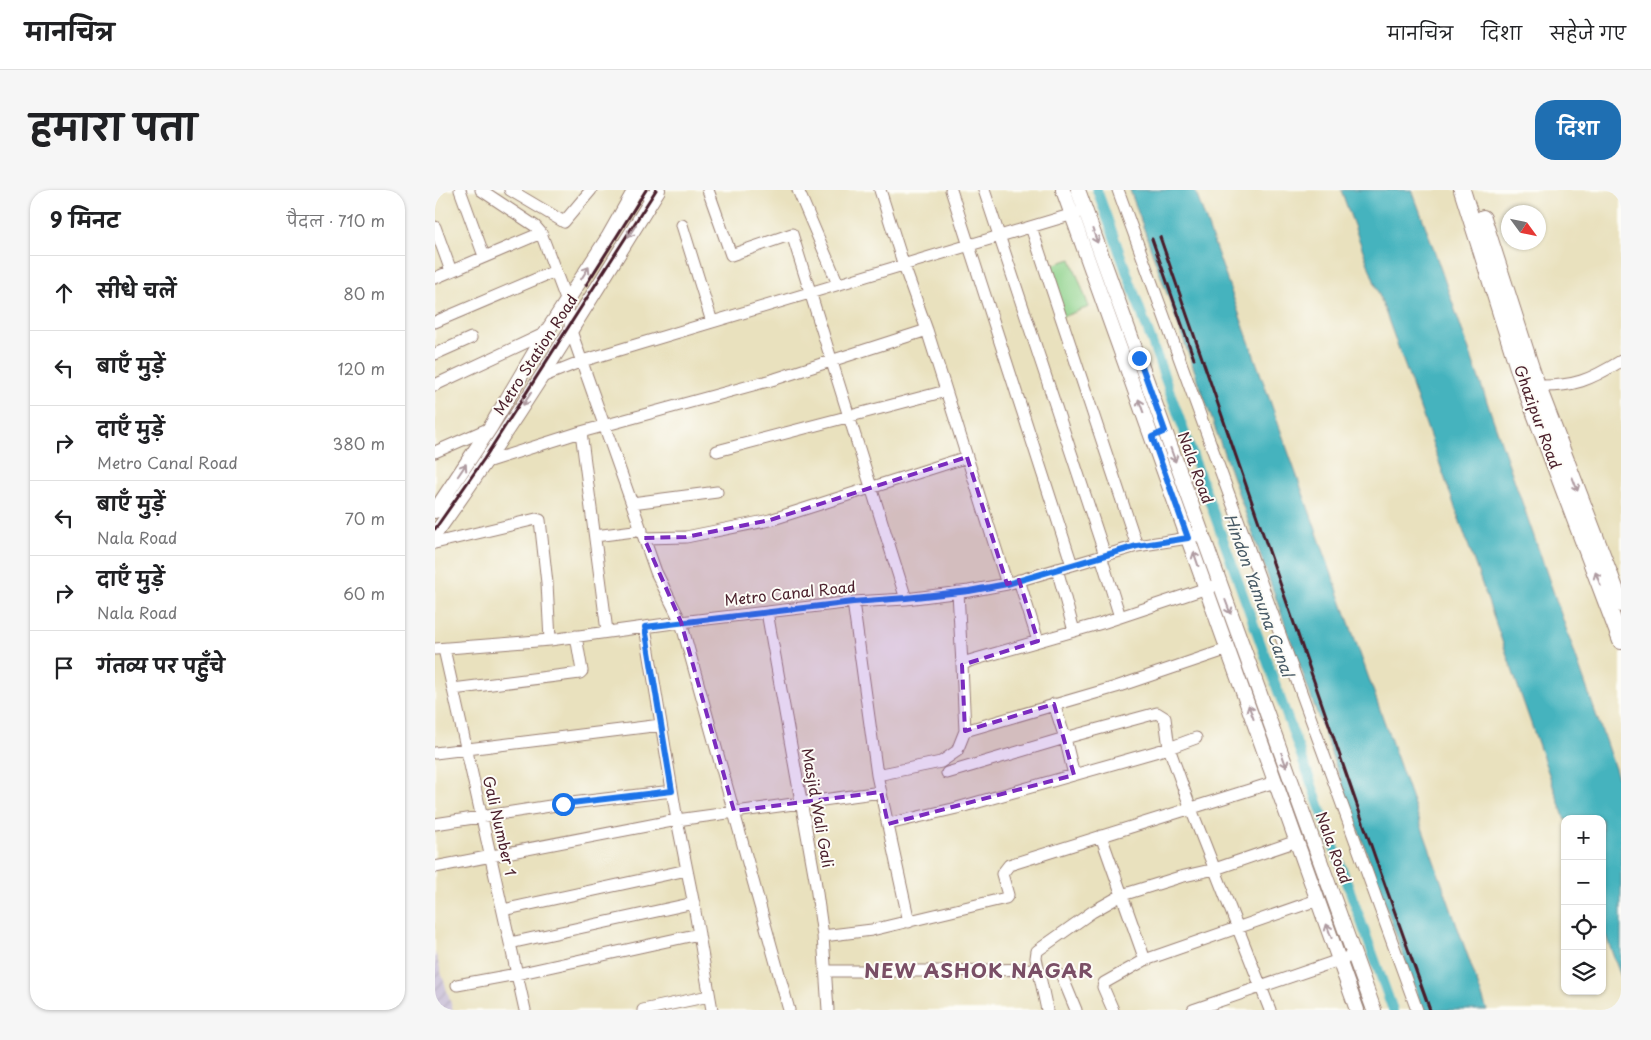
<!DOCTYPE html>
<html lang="hi">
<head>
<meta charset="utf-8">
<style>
	:root { --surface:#fff; --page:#f6f6f6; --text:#202124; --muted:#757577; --line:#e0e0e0; --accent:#1f6fb2 }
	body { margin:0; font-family:"Playpen Sans","Playpen Sans Deva",sans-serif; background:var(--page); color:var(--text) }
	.controls { position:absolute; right:15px; bottom:15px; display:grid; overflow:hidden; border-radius:10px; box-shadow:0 1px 4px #0004 }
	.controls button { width:45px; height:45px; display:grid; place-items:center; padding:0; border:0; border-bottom:1px solid var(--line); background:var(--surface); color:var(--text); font:25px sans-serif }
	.compass { position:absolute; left:1066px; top:15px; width:45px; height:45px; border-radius:50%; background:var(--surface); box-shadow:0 1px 4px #0004; rotate:123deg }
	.stop { position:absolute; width:15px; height:15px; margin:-11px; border:4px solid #1a73e8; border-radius:50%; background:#fff }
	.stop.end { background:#1a73e8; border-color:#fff; box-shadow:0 1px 5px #0008 }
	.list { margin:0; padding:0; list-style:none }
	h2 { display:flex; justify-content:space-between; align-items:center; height:65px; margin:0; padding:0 20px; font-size:21px }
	h2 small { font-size:16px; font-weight:400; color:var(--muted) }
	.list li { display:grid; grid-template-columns:32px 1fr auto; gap:15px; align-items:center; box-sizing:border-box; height:75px; padding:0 20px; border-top:1px solid var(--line) }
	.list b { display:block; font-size:19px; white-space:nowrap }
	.list p { margin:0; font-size:16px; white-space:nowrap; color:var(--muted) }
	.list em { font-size:16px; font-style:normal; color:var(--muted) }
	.icon { flex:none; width:28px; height:28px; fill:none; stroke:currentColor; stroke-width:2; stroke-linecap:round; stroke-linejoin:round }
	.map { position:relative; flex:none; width:1186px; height:820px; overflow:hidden; border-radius:20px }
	header { display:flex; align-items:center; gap:30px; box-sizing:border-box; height:70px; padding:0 25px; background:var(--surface); border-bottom:1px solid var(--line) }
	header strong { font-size:24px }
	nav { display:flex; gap:28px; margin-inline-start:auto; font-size:18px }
	.intro { display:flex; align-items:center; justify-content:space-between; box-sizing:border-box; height:120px; padding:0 30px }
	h1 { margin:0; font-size:35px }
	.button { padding:12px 22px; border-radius:20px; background:var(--accent); color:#fff; font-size:18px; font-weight:700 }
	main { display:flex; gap:30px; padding:0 30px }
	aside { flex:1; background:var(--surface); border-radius:20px; box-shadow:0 1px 4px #0004 }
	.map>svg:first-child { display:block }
	.industrial { fill:url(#industrial-furrows) }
	.green { fill:#8ed28b; stroke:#6c785b }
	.water { fill:#44b3be; stroke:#476974 }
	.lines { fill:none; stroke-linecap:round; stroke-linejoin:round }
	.canal { stroke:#44b3be; stroke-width:10 }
	.minor-casing { stroke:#9a8074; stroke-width:13 }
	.tertiary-casing { stroke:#9a8074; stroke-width:16 }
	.secondary-casing { stroke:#9a8074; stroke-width:18 }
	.minor { stroke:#fff; stroke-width:11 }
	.tertiary { stroke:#fff; stroke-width:14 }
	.secondary { stroke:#fff; stroke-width:16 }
	.rail { stroke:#4a1f2b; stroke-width:3 }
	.oneway { stroke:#ae9aa0 }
	.route { stroke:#1a73e8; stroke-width:6 }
	.marked { fill:#7b2cbf; fill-opacity:0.2; stroke:#7b2cbf; stroke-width:4; stroke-dasharray:10 6; stroke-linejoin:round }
	.labels { text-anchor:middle; stroke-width:4; stroke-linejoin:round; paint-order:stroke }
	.street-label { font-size:15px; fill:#4a1f2b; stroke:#fdfcf7 }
	.water-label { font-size:16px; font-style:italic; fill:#485a66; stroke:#fdfcf7 }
	.district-label { font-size:20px; font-weight:bold; letter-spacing:1px; fill:#7a4f66; stroke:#fdfcf7 }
</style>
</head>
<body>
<header>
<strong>मानचित्र</strong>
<nav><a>मानचित्र</a><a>दिशा</a><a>सहेजे गए</a></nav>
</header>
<div class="intro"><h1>हमारा पता</h1><a class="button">दिशा</a></div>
<main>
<aside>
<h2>9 मिनट<small>पैदल · 710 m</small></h2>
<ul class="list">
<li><svg class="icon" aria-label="ahead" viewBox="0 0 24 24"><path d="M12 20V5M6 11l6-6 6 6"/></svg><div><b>सीधे चलें</b></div><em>80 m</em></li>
<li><svg class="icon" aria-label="left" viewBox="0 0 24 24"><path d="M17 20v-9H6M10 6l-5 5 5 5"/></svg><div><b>बाएँ मुड़ें</b></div><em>120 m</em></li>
<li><svg class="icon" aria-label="right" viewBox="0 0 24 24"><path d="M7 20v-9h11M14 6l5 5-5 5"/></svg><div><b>दाएँ मुड़ें</b><p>Metro Canal Road</p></div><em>380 m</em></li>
<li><svg class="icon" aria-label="left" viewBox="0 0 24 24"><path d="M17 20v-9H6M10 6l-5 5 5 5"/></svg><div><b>बाएँ मुड़ें</b><p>Nala Road</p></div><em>70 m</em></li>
<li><svg class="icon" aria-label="right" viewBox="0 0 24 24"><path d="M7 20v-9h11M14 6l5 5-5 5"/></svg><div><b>दाएँ मुड़ें</b><p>Nala Road</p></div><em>60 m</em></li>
<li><svg class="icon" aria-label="arrive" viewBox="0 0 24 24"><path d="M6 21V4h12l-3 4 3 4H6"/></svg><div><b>गंतव्य पर पहुँचे</b></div></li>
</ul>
</aside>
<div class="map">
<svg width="1186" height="820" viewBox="0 0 1186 820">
	<defs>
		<pattern id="industrial-furrows" width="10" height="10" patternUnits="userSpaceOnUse" patternTransform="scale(1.25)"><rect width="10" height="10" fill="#c9bfd7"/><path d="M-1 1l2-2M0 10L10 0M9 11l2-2" fill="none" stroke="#aea4b9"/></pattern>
	</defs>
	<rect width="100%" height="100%" fill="#fdfcf7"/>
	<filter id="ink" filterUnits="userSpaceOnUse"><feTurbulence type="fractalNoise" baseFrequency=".02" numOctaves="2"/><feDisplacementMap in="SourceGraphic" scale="10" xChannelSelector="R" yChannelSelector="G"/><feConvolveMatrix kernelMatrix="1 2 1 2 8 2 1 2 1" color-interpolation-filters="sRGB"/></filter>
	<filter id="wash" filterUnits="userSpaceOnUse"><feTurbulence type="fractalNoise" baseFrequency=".0096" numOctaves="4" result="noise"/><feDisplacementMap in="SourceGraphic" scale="20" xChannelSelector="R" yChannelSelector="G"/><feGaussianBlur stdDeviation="1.12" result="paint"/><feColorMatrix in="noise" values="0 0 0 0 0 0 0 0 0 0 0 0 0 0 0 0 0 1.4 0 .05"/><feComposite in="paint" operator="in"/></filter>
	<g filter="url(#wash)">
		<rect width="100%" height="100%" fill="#e9e1be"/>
		<path class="industrial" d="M 0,762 L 18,820 L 0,820 Z"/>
		<path class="green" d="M 636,69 L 654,117 L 627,127 L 610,77 Z"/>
		<path class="water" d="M 695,0 L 760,0 L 1052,820 L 988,820 Z
			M 906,0 L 977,0 L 997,54 L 1186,596 L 1186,787 L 1167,735 L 1167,629 L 1130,630 L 978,198 Z"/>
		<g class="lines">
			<path class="canal" d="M 662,0 L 958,820"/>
		</g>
	</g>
	<g filter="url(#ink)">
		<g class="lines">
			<g class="minor-casing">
				<path id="minor" d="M 25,0 L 49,66
					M 46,0 L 100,36 L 106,43 L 132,112 L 136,141 L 221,382 L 246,432 L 354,820
					M 75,0 L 129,32 L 156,0
					M 203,0 L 218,9
					M 273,0 L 296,65 L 357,44 L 471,409
					M 363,0 L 403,94
					M 445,0 L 469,76 L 492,140 L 572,394
					M 516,0 L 637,375
					M 549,0 L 670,365
					M 683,0 L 982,820
					M 247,35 L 277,132
					M 0,37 L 16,81
					M 596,37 L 702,356
					M 0,88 L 106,43
					M 0,132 L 120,81
					M 0,164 L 36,148
					M 107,187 L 147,171 L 645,22
					M 0,195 L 111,143
					M 1102,196 C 1139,197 1155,190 1186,171
					M 146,242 L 172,441
					M 282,261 L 511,201
					M 0,262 L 55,238
					M 51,272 L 146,242 L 340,189 L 492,140
					M 197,313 L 282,302
					M 160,346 L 207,340
					M 209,348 L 251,347 L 335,330 L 532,267
					M 0,353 L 101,329 L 105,330 L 112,393 L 115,450
					M 666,366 L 685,427
					M 622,379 L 639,441
					M 584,390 L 603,451
					M 523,402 L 527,475
					M 418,412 L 442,585 L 474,732
					M 332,422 L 380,689 L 388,746 L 393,820
					M 210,437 L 242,630 L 258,710 L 277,820
					M 0,459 L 115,450 L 246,432 L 418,412 L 471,409 L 534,401 L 572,394 L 702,356 L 753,348 L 767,344
					M 9,459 L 90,820
					M 18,499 L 145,483 L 147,481 L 141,446
					M 619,514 L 630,548 L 639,585
					M 530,541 L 681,497 L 793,459
					M 0,563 L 226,535
					M 512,583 L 630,548 L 722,523 L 730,528 L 734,558 L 756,619 L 835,820
					M 442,585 L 506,572 L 522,561 L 530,541 L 527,475 L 534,471 L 667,433 L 778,396
					M 0,634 L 128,614 L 237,601
					M 453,634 L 522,618 L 734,558 L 761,548
					M 666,646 L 710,770 L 669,793 L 668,797 L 678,820
					M 0,677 L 242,630 L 446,602
					M 68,720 L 252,680
					M 388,746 L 437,740 L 571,708 L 573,705 L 567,684 L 574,675 L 840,592
					M 75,753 L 259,713
					M 710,770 L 882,710
					M 390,781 L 510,781 L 603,779
					M 627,786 L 641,820
					M 22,795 L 82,784 L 264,744
					M 208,820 L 274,806
					M 612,820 L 601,768 L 602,761 L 657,722 L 687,705 L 745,687 L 780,679 L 862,651
					M 758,820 L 919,765"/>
			</g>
			<g class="tertiary-casing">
				<path id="tertiary" d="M 628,0 L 922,820
					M 643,0 L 939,820
					M 0,321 L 55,238 L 111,143 L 174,46 L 200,0
					M 0,344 C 80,233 151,116 223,0"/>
			</g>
			<g class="secondary-casing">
				<path id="secondary" d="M 1027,0 L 1085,184 L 1186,451
					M 1048,28 L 1098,184 L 1186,414"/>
			</g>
			<use href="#minor" class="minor"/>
			<use href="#tertiary" class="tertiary"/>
			<use href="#secondary" class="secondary"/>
			<path class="rail" d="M 725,47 L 940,667 L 995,820
				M 717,49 L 759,169
				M 151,95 L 211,0
				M 0,339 L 49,269 L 221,0"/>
		</g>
		<defs><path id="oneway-shaft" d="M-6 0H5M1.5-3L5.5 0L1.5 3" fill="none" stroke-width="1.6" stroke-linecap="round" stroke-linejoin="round" transform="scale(1.25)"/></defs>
		<g class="oneway">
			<use href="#oneway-shaft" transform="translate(197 41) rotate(122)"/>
			<use href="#oneway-shaft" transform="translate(660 46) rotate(70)"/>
			<use href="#oneway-shaft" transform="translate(150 83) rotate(-58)"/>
			<use href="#oneway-shaft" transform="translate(92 209) rotate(123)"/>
			<use href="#oneway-shaft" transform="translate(706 216) rotate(-110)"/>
			<use href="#oneway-shaft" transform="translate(738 265) rotate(70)"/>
			<use href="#oneway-shaft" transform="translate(27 280) rotate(-56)"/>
			<use href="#oneway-shaft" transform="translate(1140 294) rotate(69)"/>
			<use href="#oneway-shaft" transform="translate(761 369) rotate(-109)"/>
			<use href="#oneway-shaft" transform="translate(1163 389) rotate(-111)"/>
			<use href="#oneway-shaft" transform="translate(793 417) rotate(69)"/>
			<use href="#oneway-shaft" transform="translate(816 522) rotate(-110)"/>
			<use href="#oneway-shaft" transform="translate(849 570) rotate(70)"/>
			<use href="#oneway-shaft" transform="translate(894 741) rotate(-110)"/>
		</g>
	</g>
	<g class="lines" filter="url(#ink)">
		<path class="route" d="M 128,614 L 237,601 L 210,437 L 418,412 L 471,408 L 534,401 L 572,394 L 702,356 L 753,348 L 717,247 L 730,241 L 704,168"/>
	</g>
	<path class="marked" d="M 532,267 L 572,394 L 584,390 L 603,451 L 527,475 L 530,541 L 619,514 L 639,585 L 453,634 L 446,602 L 299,621 L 246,432 L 209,348 L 251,347 L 335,330 Z"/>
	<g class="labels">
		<g class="street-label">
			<text transform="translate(101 165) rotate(-57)" y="5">Metro Station Road</text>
			<text transform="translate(1102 227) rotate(70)" y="5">Ghazipur Road</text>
			<text transform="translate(760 278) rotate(70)" y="5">Nala Road</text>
			<text transform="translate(355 404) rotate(-6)" y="5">Metro Canal Road</text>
			<text transform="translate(382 618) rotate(80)" y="5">Masjid Wali Gali</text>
			<text transform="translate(64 636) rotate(77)" y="5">Gali Number 1</text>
			<text transform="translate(898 658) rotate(70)" y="5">Nala Road</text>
		</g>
		<g class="water-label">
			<text transform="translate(824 405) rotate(70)" y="6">Hindon Yamuna Canal</text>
		</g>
		<g class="district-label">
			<text x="544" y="788">NEW ASHOK NAGAR</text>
		</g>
	</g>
</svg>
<div class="controls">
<button>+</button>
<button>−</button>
<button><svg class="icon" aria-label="locate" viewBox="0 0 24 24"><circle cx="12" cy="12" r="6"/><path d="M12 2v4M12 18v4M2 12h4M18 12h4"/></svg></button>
<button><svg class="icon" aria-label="layers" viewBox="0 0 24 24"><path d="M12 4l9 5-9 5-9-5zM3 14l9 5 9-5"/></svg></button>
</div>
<svg class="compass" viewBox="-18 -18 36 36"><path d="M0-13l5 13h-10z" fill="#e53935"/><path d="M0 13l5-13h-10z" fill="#757577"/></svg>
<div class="stop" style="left:128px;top:614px"></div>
<div class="stop end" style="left:704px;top:168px"></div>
</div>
</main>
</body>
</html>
